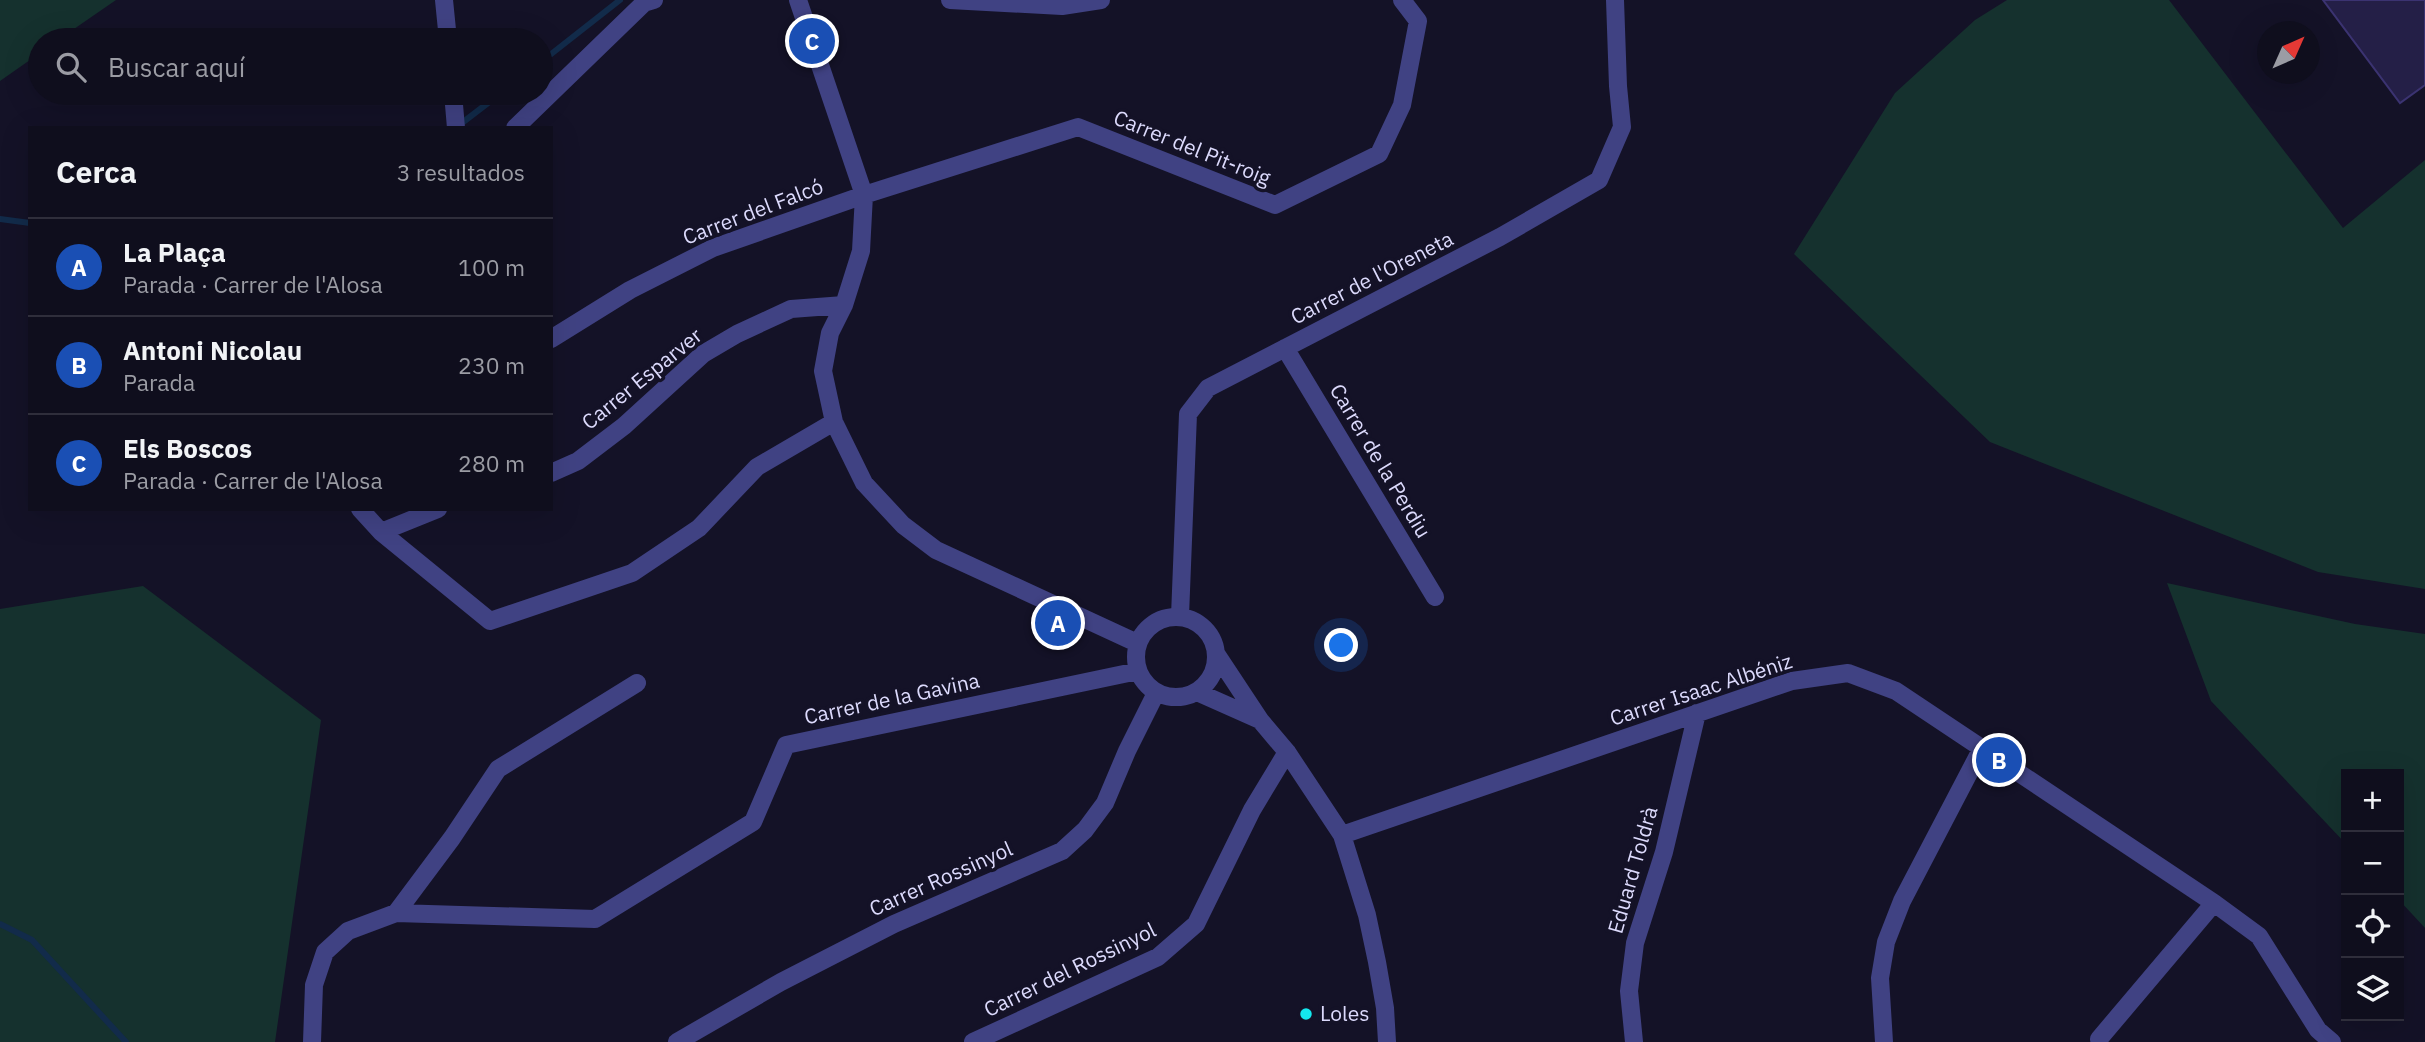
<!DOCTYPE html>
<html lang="es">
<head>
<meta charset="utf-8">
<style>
	:root { --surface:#0f0e1d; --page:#181726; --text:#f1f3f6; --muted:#9b9ca4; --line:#2f2e3b; --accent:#14e8ef }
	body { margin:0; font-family:"IBM Plex Sans",sans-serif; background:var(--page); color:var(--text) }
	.controls { position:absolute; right:21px; bottom:21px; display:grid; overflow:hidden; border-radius:0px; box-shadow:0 7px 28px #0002 }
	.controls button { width:63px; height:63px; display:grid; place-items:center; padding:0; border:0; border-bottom:2px solid var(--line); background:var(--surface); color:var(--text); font:35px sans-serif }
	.compass { position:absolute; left:2257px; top:21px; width:63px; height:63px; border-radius:50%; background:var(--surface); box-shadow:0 7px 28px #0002; rotate:45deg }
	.you { position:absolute; left:1342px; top:646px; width:24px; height:24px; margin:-18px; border:5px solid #fff; border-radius:50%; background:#1a73e8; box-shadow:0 0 0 10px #1a73e833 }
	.badge { display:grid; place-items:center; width:46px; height:46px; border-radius:50%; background:var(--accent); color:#fff; font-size:23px; font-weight:700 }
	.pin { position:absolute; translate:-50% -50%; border:4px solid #fff; box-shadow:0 2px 7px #0006 }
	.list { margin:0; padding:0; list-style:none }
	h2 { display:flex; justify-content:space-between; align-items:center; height:91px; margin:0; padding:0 28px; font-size:30px }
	h2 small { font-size:23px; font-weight:400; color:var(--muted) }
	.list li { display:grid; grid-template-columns:46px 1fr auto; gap:21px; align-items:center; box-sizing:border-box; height:98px; padding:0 28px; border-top:2px solid var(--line) }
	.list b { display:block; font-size:26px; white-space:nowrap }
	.list p { margin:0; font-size:23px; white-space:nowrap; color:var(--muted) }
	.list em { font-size:23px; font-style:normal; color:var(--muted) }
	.icon { flex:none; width:38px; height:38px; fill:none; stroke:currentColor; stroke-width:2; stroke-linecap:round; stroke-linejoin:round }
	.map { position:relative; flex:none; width:2425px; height:1042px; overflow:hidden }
	.search { position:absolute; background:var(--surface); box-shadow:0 7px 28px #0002; left:28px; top:28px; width:525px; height:77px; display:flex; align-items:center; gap:18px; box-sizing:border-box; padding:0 24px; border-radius:38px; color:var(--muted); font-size:26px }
	.panel { position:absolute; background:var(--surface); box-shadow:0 7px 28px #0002; left:28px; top:126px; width:525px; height:385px; border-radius:0px }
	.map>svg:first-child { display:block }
	.green { fill:#15312e }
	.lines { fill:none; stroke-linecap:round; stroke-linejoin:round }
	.stream { stroke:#122b4a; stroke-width:6 }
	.building { fill:#241f47; stroke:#3b3371; stroke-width:2 }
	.minor { stroke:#404283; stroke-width:18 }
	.poi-dot { fill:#14e8ef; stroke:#141227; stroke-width:2.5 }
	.labels { text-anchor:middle; stroke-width:7; stroke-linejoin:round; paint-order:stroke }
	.street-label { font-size:21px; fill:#dcdafc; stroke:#141227 }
	.poi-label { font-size:21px; fill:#dcdafc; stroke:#141227; text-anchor:start }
</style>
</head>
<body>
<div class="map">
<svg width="2425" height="1042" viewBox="0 0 2425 1042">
	<rect width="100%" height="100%" fill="#141227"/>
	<path class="green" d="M 0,0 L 116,0 L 58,40 L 40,40 L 40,53 L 0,81 Z
		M 2007,0 L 2169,0 L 2343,228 L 2425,160 L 2425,589 L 2318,572 L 1990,442 L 1794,254 L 1895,93 L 1975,20 Z
		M 2167,583 L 2355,624 L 2425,634 L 2425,928 L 2399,900 L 2399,774 L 2346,774 L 2346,844 L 2211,701 Z
		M 143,586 L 321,720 L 275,1042 L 0,1042 L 0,609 Z"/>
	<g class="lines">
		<path class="stream" d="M 541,62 L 620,0
			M 458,126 L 501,93
			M 0,219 L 30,223
			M 0,924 L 32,940 L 126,1042"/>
	</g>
	<path class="building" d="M 2323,0 L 2425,0 L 2425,85 L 2400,103 Z"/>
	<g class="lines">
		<path class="minor" d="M 444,0 L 448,40
			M 798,0 L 864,195 L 861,251 L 844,305 L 830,333 L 823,371 L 834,422 L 864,483 L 903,525 L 936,550 L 1137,643
			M 950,0 L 1062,6 L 1101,0
			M 453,93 L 456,128
			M 515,128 L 644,3 L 654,0
			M 551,339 L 630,290 L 713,248 L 864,195 L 1078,127 L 1275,205 L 1379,154 L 1402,105 L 1418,21 L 1402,0
			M 1285,348 L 1435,597
			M 551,473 L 578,461 L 624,426 L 703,354 L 737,334 L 791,309 L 844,305
			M 360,509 L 381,532 L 490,621 L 632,573 L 699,528 L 757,467 L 834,422
			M 381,532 L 438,509
			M 1180,616 L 1188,414 L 1208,388 L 1500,237 L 1599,180 L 1622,127 L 1618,86 L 1615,0
			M1136 657a40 40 0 1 1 80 0a40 40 0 1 1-80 0Z
			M 1217,655 L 1260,720 L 1287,752 L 1342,835 L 1367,915 L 1377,962 L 1385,1008 L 1387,1042
			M 1197,692 L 1260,720
			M 1342,835 L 1792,681 L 1848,673 L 1896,691 L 2214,903 L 2259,936 L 2318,1030 L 2332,1042
			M 396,913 L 452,838 L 498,769 L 637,683
			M 2099,1039 L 2214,903
			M 312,1042 L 314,985 L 325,952 L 348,931 L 396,913 L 595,919 L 753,822 L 786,745 L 1138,671
			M 677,1042 L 781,982 L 894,924 L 1062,851 L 1085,830 L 1105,803 L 1127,751 L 1156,693
			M 973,1042 L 1158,957 L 1196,924 L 1252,810 L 1287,752
			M 1634,1042 L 1629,991 L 1635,943 L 1664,852 L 1697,713
			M 1884,1042 L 1880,978 L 1886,942 L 1902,901 L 1982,748"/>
	</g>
	<circle class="poi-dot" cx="1306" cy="1014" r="7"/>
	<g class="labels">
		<g class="street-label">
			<text transform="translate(1192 148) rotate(22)" y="7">Carrer del Pit-roig</text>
			<text transform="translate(753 212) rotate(-21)" y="7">Carrer del Falcó</text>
			<text transform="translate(1372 278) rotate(-27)" y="7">Carrer de l'Oreneta</text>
			<text transform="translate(642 379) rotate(-39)" y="7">Carrer Esparver</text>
			<text transform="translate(1380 461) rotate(59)" y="7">Carrer de la Perdiu</text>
			<text transform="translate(1701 690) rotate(-18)" y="7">Carrer Isaac Albéniz</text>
			<text transform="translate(892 699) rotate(-12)" y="7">Carrer de la Gavina</text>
			<text transform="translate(1633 870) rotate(-74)" y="7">Eduard Toldrà</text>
			<text transform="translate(941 879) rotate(-24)" y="7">Carrer Rossinyol</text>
			<text transform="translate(1070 970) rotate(-26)" y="7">Carrer del Rossinyol</text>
		</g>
		<g class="poi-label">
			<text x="1320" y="1021">Loles</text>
		</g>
	</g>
</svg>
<div class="controls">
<button>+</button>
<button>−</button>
<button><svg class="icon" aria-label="locate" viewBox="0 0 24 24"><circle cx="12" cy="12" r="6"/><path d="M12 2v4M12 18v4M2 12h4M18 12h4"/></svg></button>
<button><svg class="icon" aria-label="layers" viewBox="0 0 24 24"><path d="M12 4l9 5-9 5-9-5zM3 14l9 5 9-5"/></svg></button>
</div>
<svg class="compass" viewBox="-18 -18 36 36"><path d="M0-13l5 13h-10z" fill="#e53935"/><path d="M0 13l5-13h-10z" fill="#9b9ca4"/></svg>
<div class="you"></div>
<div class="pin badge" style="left:1058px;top:623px;background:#1a4fb4">A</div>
<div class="pin badge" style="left:1999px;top:760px;background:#1a4fb4">B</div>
<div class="pin badge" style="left:812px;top:41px;background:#1a4fb4">C</div>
<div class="search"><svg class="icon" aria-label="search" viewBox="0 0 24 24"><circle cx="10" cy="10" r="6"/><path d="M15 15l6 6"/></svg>Buscar aquí</div>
<section class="panel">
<h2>Cerca<small>3 resultados</small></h2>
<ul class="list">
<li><span class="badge" style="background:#1a4fb4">A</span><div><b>La Plaça</b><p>Parada · Carrer de l'Alosa</p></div><em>100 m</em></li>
<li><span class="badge" style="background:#1a4fb4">B</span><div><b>Antoni Nicolau</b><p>Parada</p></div><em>230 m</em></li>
<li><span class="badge" style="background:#1a4fb4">C</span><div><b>Els Boscos</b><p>Parada · Carrer de l'Alosa</p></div><em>280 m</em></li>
</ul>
</section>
</div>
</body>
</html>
